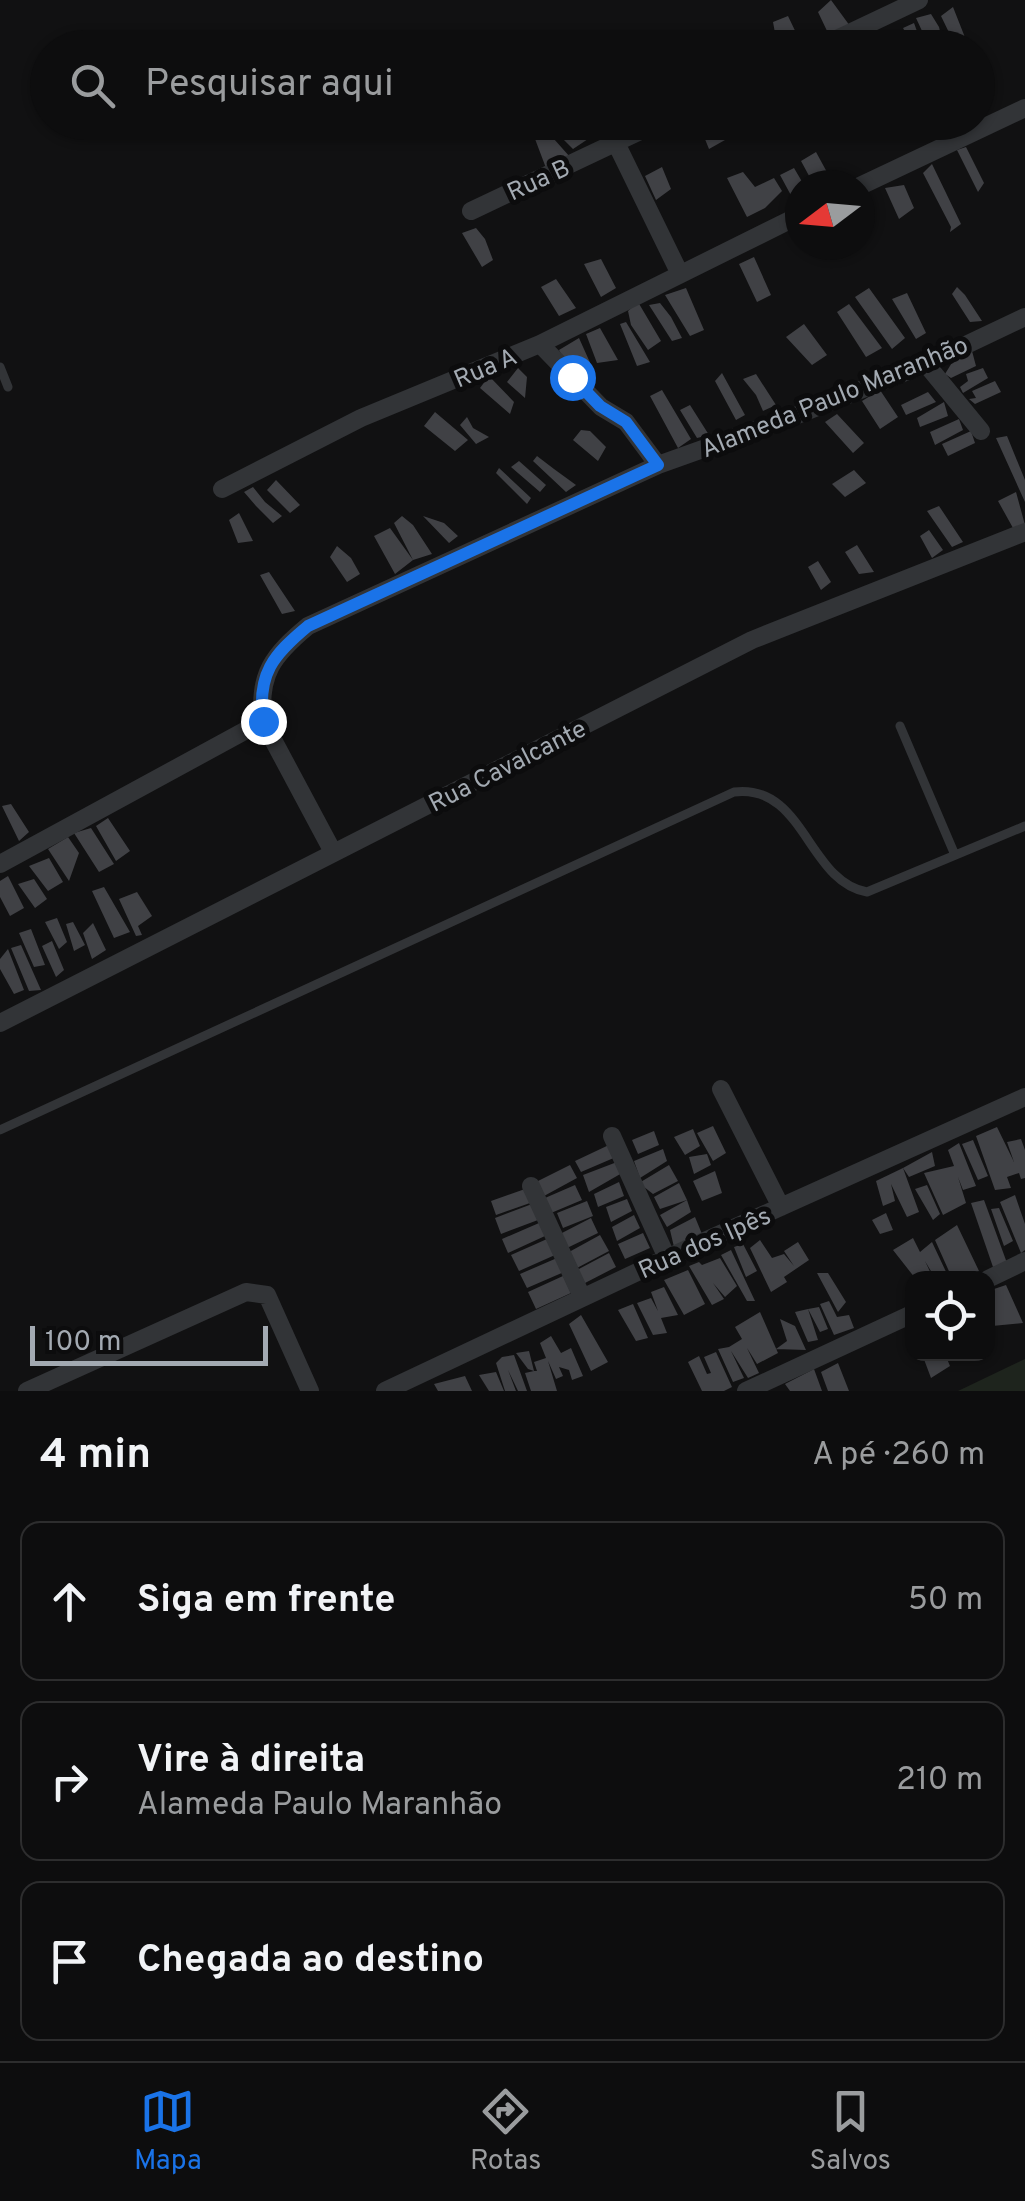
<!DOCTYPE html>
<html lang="pt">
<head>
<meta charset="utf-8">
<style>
	:root { --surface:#0d0d0e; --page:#161617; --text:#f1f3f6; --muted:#9a9c9e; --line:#2d2d2e; --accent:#1a73e8 }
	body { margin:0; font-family:Overpass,sans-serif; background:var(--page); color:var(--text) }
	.controls { position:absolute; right:30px; bottom:30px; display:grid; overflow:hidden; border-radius:20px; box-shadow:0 2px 8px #0004 }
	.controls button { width:90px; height:90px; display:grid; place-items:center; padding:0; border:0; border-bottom:2px solid var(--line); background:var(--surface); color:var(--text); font:50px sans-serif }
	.compass { position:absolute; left:785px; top:170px; width:90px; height:90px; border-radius:50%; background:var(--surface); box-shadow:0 2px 8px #0004; rotate:254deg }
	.scale { position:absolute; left:30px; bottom:25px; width:238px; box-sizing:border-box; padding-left:10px; border:5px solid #a3aab2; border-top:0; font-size:28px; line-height:35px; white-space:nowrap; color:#a3aab2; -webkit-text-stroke:8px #0c0c0d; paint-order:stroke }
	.stop { position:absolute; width:30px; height:30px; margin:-22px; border:8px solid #1a73e8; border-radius:50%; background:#fff }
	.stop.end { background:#1a73e8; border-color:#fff; box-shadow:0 2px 10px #0008 }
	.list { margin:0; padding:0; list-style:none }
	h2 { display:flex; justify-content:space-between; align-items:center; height:130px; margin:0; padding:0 40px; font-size:42px }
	h2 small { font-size:32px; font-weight:400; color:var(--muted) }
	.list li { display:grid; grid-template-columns:65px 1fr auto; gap:30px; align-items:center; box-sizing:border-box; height:160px; margin:0 20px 20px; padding:0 20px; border:2px solid var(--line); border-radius:20px }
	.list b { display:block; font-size:38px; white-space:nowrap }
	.list p { margin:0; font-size:32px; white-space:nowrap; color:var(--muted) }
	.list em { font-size:32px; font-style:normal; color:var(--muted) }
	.icon { flex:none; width:55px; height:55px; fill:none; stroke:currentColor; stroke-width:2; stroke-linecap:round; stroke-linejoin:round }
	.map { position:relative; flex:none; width:1025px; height:1391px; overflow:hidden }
	.search { position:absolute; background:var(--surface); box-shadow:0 2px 8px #0004; left:30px; right:30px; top:30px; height:110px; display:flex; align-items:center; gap:25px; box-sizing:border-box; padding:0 35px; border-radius:55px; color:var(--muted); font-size:38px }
	.sheet { height:670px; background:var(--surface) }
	nav { display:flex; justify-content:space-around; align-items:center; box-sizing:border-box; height:140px; border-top:2px solid var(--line); background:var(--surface); font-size:28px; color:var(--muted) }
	nav a { display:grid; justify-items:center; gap:5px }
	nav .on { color:var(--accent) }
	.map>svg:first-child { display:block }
	.green { fill:#1e241d }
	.building { fill:#404145 }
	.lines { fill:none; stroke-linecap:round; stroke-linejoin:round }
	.service { stroke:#323437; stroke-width:9 }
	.minor { stroke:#323437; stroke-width:18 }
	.route { stroke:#1a73e8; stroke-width:12 }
	.labels { text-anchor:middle; stroke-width:10; stroke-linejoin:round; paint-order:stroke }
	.street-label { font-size:25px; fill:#a3aab2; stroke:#0c0c0d }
</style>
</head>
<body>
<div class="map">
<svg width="1025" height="1391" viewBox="0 0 1025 1391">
	<rect width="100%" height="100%" fill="#111112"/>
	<path class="green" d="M 1025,1359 L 1025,1391 L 958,1391 Z"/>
	<path class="building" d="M 831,0 L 850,26 L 828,33 L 818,12 Z
		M 953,7 L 966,40 L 955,45 L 941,16 Z
		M 931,14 L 939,27 L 943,44 L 929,46 L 916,18 Z
		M 788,16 L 800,41 L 788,46 L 775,33 L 773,22 Z
		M 914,23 L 923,48 L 914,48 L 903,28 Z
		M 548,122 L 554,139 L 570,157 L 546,168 L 532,131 Z
		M 554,122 L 578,122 L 588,139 L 573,149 L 560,136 Z
		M 698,122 L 720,122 L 725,140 L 709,149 Z
		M 966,147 L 984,183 L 978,192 L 957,150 Z
		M 816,152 L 834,185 L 814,185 L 801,161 Z
		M 932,164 L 961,224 L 950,232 L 951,227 L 923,173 Z
		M 662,167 L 671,189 L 656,200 L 645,176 Z
		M 794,168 L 804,185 L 800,185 L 800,212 L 780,175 Z
		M 743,172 L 755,187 L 774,178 L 782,191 L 765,208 L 747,217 L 727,178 Z
		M 904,185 L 914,208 L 899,219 L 885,188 Z
		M 476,228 L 485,239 L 493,260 L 482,267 L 462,233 Z
		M 754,257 L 771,295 L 757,302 L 739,264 Z
		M 601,259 L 616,288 L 601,297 L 584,264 Z
		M 556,279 L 576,308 L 559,316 L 541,287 Z
		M 957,287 L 965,295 L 982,321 L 970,322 L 952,294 Z
		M 686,288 L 704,330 L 690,336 L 665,295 Z
		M 869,288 L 905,338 L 892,349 L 855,297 Z
		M 907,293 L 926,333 L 916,339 L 892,299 Z
		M 638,302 L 661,341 L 648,350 L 631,325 L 628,311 Z
		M 660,303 L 671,317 L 682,338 L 672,341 L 649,305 Z
		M 849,304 L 882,348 L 866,357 L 837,312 Z
		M 626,322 L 650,362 L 637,366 L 620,324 Z
		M 804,324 L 827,355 L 812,365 L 786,337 Z
		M 600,328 L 618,360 L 597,363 L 586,334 Z
		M 579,338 L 592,367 L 573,377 L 559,350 Z
		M 972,351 L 976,366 L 951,378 L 945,374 L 953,361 Z
		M 518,368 L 527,377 L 525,398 L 507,382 Z
		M 983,368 L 988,378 L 963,393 L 960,387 L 968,381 L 966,374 Z
		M 722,373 L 745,415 L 736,420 L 715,381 Z
		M 756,374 L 776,405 L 763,411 L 756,395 L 743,379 Z
		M 489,376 L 514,402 L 510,414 L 480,388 Z
		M 995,381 L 1001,392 L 975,404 L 969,399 L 976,398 L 972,391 Z
		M 662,390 L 691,439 L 678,448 L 650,396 Z
		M 880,390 L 898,417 L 880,429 L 862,401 Z
		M 928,392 L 936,402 L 906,415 L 901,405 Z
		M 944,402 L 948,416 L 920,427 L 917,418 Z
		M 690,405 L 709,435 L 697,438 L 680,410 Z
		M 435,412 L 468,440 L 455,451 L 424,426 Z
		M 837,414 L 864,443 L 853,453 L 825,422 Z
		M 467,417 L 473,428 L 489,437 L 476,444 L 460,425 Z
		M 959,419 L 963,430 L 935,445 L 930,432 Z
		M 581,430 L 590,431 L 606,447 L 598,461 L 573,440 Z
		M 971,431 L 975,443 L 948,456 L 942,444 Z
		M 1007,436 L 1025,480 L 1025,502 L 996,438 Z
		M 537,456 L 554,469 L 576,485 L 566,492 L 533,461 Z
		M 519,461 L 546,485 L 540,492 L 511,467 Z
		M 499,468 L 531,498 L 527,504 L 496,473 Z
		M 854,470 L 866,483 L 845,497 L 832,484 Z
		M 276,480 L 300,505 L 290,513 L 267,490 Z
		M 253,487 L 265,502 L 282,516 L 273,523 L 256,506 L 244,492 Z
		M 1016,492 L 1025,525 L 1013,528 L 998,501 Z
		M 939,506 L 963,542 L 952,547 L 927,511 Z
		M 239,513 L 253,541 L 238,543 L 229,520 Z
		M 402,516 L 413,525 L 432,554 L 413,560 L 395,574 L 374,536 L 390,528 L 413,560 L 394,523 Z
		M 423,516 L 444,523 L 458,536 L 449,543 Z
		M 929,530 L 943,550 L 932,558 L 920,536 Z
		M 857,545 L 874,572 L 859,574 L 845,552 Z
		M 337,546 L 351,558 L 360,574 L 347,582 L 330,557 Z
		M 818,561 L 831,582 L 821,590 L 808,567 Z
		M 269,572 L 295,611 L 282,614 L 260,575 Z
		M 11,804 L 29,832 L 19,841 L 2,806 Z
		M 108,818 L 130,851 L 116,861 L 96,826 Z
		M 91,828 L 114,864 L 99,872 L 74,833 Z
		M 68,837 L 79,853 L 69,881 L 48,849 Z
		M 49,858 L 63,882 L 48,891 L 29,866 Z
		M 8,876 L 24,908 L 10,916 L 0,897 L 0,881 Z
		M 34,879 L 47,899 L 35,908 L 18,884 Z
		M 104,887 L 130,932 L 114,938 L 92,891 Z
		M 137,892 L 152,916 L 138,926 L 142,935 L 136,936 L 119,899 Z
		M 57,918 L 67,942 L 59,949 L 45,922 Z
		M 73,922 L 85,945 L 74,951 L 66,924 Z
		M 93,923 L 106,950 L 92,959 L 83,933 Z
		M 31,929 L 45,965 L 34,967 L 19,933 Z
		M 52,941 L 64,970 L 56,977 L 42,946 Z
		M 21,945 L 41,990 L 29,991 L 11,948 Z
		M 8,949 L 24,990 L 14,994 L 0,969 L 0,959 Z
		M 713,1126 L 726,1153 L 713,1161 L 697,1133 Z
		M 997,1127 L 1014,1162 L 1007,1142 L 1021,1139 L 1025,1150 L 1025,1178 L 1021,1179 L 1019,1173 L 1007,1177 L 1011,1188 L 995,1190 L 976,1136 Z
		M 693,1129 L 700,1146 L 685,1155 L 674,1137 Z
		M 654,1131 L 659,1145 L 638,1154 L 632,1140 Z
		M 973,1140 L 988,1176 L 978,1180 L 962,1144 Z
		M 959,1143 L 976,1186 L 963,1190 L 958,1177 L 966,1203 L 943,1215 L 924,1173 L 954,1166 L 948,1150 Z
		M 611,1144 L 616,1157 L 581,1172 L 575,1161 Z
		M 663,1149 L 667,1161 L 640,1178 L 634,1161 Z
		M 932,1152 L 935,1166 L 909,1177 L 903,1168 Z
		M 707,1154 L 711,1165 L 694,1174 L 689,1157 Z
		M 617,1162 L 622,1173 L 589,1192 L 583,1175 Z
		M 570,1165 L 577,1178 L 544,1196 L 536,1182 Z
		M 669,1165 L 678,1181 L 653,1194 L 639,1183 Z
		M 903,1168 L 919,1212 L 907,1217 L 891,1184 L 895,1201 L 883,1206 L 876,1181 Z
		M 715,1171 L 722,1193 L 702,1201 L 693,1181 Z
		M 619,1182 L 624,1196 L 598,1207 L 594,1194 Z
		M 679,1183 L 687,1200 L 691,1212 L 667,1227 L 660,1215 L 687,1200 L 660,1209 L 654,1197 Z
		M 575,1185 L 582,1200 L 551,1213 L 545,1198 Z
		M 927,1185 L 940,1214 L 933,1220 L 915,1189 Z
		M 525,1189 L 530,1203 L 496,1215 L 491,1201 Z
		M 1015,1195 L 1025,1224 L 1025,1250 L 1021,1253 L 1000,1202 Z
		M 627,1199 L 632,1211 L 611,1222 L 606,1207 Z
		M 984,1200 L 1007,1263 L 993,1267 L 971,1203 Z
		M 587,1201 L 593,1216 L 563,1228 L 557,1213 Z
		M 532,1204 L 538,1220 L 501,1234 L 495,1218 Z
		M 999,1208 L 1013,1241 L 1004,1246 L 991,1209 Z
		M 886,1213 L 893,1230 L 880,1234 L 872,1220 Z
		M 634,1215 L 640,1228 L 617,1241 L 612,1227 Z
		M 695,1217 L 702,1234 L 674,1247 L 670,1230 Z
		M 591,1218 L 598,1233 L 567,1248 L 560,1234 Z
		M 539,1223 L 545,1236 L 508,1253 L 502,1239 Z
		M 957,1225 L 979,1271 L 962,1278 L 952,1278 L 935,1240 Z
		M 643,1233 L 650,1248 L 625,1259 L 618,1244 Z
		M 600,1235 L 609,1251 L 577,1268 L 569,1252 Z
		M 913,1238 L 920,1252 L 932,1242 L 948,1276 L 935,1278 L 925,1261 L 933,1278 L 915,1278 L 893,1250 Z
		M 547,1239 L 555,1255 L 519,1271 L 511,1255 Z
		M 760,1240 L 772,1258 L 784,1254 L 794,1266 L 784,1251 L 798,1242 L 809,1260 L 784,1277 L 787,1282 L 771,1292 L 750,1248 Z
		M 743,1244 L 757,1271 L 746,1277 L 734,1247 Z
		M 731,1250 L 755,1301 L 747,1301 L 721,1255 Z
		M 609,1253 L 616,1267 L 585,1283 L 577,1270 Z
		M 557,1258 L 564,1272 L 527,1288 L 520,1274 Z
		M 720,1258 L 737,1286 L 725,1297 L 713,1283 L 724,1299 L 712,1305 L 689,1266 L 699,1262 L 702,1265 Z
		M 688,1270 L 705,1304 L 684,1315 L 664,1280 Z
		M 817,1273 L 828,1273 L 846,1302 L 838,1312 Z
		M 563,1276 L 571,1293 L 536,1309 L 528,1292 Z
		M 1006,1285 L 1023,1323 L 992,1326 L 988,1314 L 988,1291 Z
		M 664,1287 L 678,1315 L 661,1318 L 667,1333 L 653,1335 L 637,1303 L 651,1298 L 658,1311 L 651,1292 Z
		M 829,1301 L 837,1317 L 849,1315 L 854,1328 L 834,1335 L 820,1304 Z
		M 633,1304 L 648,1338 L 636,1341 L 618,1310 Z
		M 819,1307 L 828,1329 L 820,1332 L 808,1309 L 818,1340 L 808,1342 L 795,1312 L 808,1309 Z
		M 760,1312 L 778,1353 L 757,1364 L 747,1348 L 759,1373 L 748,1378 L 731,1351 L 744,1378 L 733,1382 L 718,1349 L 729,1347 L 742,1339 L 735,1327 Z
		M 581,1315 L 608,1362 L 591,1371 L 569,1324 Z
		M 780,1319 L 795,1326 L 806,1350 L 776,1349 L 787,1341 Z
		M 551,1336 L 561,1353 L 571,1348 L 583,1376 L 572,1380 L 569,1370 L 559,1367 L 563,1376 L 556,1379 L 548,1361 L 557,1391 L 531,1391 L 525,1373 L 534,1371 L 528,1369 L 516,1353 L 529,1351 L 534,1371 L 537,1371 L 534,1362 L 546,1358 L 540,1343 Z
		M 716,1352 L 732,1387 L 724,1391 L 702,1391 L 688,1362 L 699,1356 L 707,1374 L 711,1373 L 704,1357 Z
		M 922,1354 L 945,1354 L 950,1366 L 931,1378 Z
		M 514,1355 L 527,1391 L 518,1391 L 508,1370 L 516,1391 L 505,1391 L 496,1363 L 502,1357 Z
		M 838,1363 L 849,1391 L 828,1391 L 821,1372 Z
		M 814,1369 L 822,1391 L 790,1391 L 785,1384 Z
		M 496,1372 L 504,1391 L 489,1391 L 479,1375 Z
		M 465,1376 L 472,1391 L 438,1391 L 434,1384 Z"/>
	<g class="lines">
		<path class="service" d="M 0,367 L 8,387
			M 900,726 L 955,855
			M 0,1130 L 734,792 C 804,783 808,882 867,892 L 1025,826"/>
		<path class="minor" d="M 818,48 L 919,0
			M 616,143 L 679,272
			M 860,186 L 1025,108
			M 471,211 L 659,122
			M 540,344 L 601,407 L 626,422 L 658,465
			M 926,364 L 981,431
			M 222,489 L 361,418 L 540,344 L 800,215
			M 333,852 L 263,721 C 258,674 273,655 308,626 L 658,465 L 795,416 L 926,364 L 1025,317
			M 0,864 L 263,721
			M 0,1023 L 752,640 L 1025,532
			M 721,1089 L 781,1207
			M 612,1136 L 667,1258
			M 531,1186 L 582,1297
			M 988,1279 L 1025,1261
			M 27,1391 L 246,1292 L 267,1295 L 310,1391
			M 385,1391 L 667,1258 L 1025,1097
			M 746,1391 L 912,1314"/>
	</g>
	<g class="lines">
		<path class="route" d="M 263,721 C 257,674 273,655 308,626 L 658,465 L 626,422 L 600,406 L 572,377"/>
	</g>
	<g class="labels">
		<g class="street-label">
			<text transform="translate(538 179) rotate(-25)" y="9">Rua B</text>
			<text transform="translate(485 367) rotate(-23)" y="9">Rua A</text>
			<text transform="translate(834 396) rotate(-22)" y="9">Alameda Paulo Maranhão</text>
			<text transform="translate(507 765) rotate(-27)" y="9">Rua Cavalcante</text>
			<text transform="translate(704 1242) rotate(-24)" y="9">Rua dos Ipês</text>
		</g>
	</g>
</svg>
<div class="controls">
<button><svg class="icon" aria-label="locate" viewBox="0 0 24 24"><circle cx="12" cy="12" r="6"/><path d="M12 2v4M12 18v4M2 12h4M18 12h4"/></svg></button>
</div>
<svg class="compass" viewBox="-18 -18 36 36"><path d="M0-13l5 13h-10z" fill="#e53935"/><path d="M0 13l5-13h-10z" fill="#9a9c9e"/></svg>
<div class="scale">100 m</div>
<div class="stop" style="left:572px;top:377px"></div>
<div class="stop end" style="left:263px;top:721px"></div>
<div class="search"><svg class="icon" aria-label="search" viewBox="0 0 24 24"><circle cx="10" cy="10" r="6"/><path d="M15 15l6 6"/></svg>Pesquisar aqui</div>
</div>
<section class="sheet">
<h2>4 min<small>A pé · 260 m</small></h2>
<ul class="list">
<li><svg class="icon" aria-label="ahead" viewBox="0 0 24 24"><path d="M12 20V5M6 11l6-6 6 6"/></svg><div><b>Siga em frente</b></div><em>50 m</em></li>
<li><svg class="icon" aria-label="right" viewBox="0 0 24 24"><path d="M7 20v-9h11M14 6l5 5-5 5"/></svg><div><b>Vire à direita</b><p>Alameda Paulo Maranhão</p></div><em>210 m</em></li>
<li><svg class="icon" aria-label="arrive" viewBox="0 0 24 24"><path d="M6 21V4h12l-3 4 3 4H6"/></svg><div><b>Chegada ao destino</b></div></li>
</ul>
</section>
<nav>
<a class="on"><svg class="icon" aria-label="map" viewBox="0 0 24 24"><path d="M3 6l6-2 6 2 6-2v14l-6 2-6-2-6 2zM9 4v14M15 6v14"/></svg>Mapa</a>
<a><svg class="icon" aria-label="directions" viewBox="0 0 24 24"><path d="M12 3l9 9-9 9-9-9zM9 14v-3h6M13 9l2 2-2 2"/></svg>Rotas</a>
<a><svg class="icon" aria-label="saved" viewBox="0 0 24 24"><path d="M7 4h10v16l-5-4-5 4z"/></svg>Salvos</a>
</nav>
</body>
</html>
